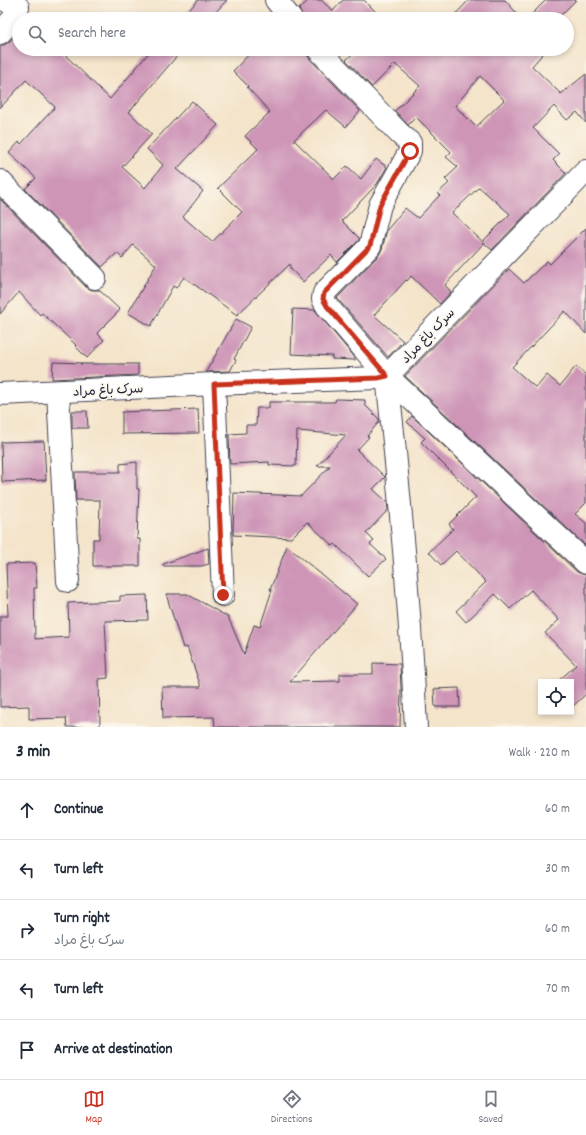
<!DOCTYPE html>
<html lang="en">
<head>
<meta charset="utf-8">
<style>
	:root { --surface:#fff; --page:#f2f2f3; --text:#1f2937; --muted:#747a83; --line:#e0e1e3; --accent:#c8321e }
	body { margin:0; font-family:Dekko,"Playpen Sans Arabic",sans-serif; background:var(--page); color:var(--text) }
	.controls { position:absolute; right:12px; bottom:12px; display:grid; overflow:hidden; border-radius:0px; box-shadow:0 2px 6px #0003 }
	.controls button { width:36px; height:36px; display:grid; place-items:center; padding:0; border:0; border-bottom:1px solid var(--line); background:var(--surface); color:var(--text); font:20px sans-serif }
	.stop { position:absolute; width:12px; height:12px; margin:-9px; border:3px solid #c8321e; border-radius:50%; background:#fff }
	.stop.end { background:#c8321e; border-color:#fff; box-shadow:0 1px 4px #0008 }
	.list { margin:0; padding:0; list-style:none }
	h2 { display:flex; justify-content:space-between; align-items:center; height:52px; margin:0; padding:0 16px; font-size:17px }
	h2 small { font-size:13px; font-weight:400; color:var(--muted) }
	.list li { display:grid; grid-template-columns:26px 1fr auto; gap:12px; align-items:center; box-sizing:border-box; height:60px; padding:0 16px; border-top:1px solid var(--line) }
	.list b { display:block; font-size:15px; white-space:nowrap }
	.list p { margin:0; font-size:13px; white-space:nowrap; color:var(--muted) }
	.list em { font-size:13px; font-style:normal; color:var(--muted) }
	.icon { flex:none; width:22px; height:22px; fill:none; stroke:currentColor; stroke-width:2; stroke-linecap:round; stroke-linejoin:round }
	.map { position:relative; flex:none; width:586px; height:727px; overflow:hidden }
	.search { position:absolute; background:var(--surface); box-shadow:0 2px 6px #0003; left:12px; right:12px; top:12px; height:44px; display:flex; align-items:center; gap:10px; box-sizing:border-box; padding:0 14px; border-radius:22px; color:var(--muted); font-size:15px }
	.sheet { height:352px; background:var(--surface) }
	nav { display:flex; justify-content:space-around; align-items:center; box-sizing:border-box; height:56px; border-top:1px solid var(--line); background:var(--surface); font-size:11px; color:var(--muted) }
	nav a { display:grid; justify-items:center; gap:2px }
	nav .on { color:var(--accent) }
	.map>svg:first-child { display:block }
	.building { fill:#ce95b7; fill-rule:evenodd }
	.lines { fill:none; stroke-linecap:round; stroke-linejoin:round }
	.minor-casing { stroke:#423f50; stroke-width:24 }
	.tertiary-casing { stroke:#423f50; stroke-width:24 }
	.minor { stroke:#fff; stroke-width:22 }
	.tertiary { stroke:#fff; stroke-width:22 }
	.route { stroke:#c8321e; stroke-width:5 }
	.labels { text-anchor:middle; stroke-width:3.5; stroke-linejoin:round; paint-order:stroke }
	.street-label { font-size:13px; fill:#22223b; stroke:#fbf7ec }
</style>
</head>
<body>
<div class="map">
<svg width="586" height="727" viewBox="0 0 586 727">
	<rect width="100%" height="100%" fill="#fbf7ec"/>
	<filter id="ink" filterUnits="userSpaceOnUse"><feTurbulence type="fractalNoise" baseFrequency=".025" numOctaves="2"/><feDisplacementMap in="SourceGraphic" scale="8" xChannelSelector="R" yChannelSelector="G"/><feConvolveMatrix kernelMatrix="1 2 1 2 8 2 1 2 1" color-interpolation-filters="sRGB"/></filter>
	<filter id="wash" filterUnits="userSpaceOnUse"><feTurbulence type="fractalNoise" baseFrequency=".012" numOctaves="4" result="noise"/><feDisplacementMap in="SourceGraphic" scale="16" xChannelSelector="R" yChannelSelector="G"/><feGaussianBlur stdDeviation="0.9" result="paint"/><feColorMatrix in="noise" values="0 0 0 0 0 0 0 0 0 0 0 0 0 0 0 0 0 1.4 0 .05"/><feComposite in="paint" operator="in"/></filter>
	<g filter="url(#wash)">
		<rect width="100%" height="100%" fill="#f4e4ca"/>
		<g id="blocks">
			<path class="building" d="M 198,0 L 227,0 L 209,19 L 181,19 Z
				M 309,0 L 321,0 L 333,11 L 343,0 L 364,0 L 383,19 L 303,19 L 299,9 Z
				M 469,0 L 505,0 L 522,19 L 451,19 Z
				M 546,0 L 576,0 L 557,19 L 527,19 Z
				M 19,31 L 19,49 L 54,49 L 58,53 L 60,50 L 110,99 L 152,49 L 183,49 L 129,112 L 152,134 L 122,167 L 145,188 L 163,165 L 147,149 L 192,101 L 218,125 L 177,169 L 203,191 L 183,217 L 212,242 L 242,212 L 218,188 L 258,149 L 245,136 L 270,112 L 247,87 L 248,86 L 233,71 L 254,49 L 306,49 L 306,52 L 309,58 L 360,111 L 346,127 L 326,110 L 294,140 L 334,179 L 347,166 L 361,179 L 376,159 L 387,167 L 377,184 L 342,221 L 359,238 L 359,240 L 337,262 L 331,255 L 303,282 L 290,268 L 290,264 L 237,315 L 184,277 L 176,288 L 173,286 L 151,326 L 128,313 L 156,265 L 133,245 L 122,258 L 117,253 L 102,267 L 25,189 L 36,178 L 9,153 L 19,142 L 21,144 L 55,107 L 26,80 L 0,108 L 0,45 L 4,45 L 9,42 Z
				M 358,49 L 547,49 L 532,66 L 561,94 L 586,74 L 586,123 L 577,112 L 567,120 L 554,106 L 533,128 L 559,154 L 553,160 L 566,173 L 492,250 L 484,243 L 445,285 L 451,292 L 440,304 L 411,276 L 407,281 L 406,280 L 374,315 L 403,341 L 388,357 L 337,298 L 379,255 L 382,249 L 387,230 L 405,208 L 418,218 L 440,195 L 438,193 L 449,183 L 445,179 L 458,167 L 446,157 L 451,152 L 416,117 L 408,125 L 395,111 L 420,86 L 395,64 L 372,87 L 346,60 ZM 480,76 L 504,100 L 476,127 L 455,106 ZM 479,187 L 510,214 L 483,241 L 484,243 L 452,213 Z
				M 0,199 L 86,287 L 92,290 L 99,290 L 120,310 L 97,333 L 104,340 L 87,358 L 75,346 L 76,345 L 42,313 L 40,315 L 19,292 L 0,314 Z
				M 586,228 L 586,334 L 565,311 L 512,367 L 536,388 L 547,375 L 560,386 L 576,366 L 586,375 L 586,503 L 575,514 L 586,523 L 586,546 L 405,376 L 509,269 L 524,283 L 547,261 L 550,264 Z
				M 293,309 L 315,310 L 355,358 L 355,360 L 332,359 L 332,356 L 291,354 Z
				M 236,319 L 251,327 L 234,359 L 236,360 L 230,371 L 206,372 Z
				M 53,362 L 82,363 L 80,364 L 138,364 L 138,375 L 52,379 Z
				M 336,399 L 365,400 L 365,405 L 379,419 L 379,422 L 367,436 L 369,437 L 357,450 L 385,477 L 373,489 L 387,502 L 388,509 L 388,510 L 366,533 L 374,541 L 370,544 L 386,559 L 368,576 L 335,544 L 333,546 L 307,522 L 291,538 L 233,535 L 234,493 L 301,496 L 330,466 L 317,466 L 346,435 L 297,431 L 296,466 L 269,465 L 269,462 L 230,464 L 229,434 L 246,433 L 246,425 L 256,425 L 257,408 L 269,408 L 269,402 L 335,402 Z
				M 198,409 L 199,433 L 122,434 L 122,412 Z
				M 72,411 L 87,411 L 88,428 L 72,428 Z
				M 412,416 L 577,572 L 586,575 L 586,694 L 571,708 L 571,682 L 557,682 L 576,665 L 545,633 L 559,620 L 531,590 L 510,609 L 495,594 L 466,622 L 456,611 L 486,582 L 456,551 L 441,565 L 429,552 L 453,529 L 449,524 L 476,497 L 421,442 L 425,438 L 407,422 Z
				M 44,441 L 46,480 L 2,482 L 1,442 Z
				M 137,462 L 137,489 L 139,489 L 137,539 L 140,539 L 140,566 L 93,566 L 93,539 L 99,539 L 100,500 L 76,500 L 75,472 L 120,472 L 120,464 Z
				M 287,546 L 357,604 L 290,682 L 340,681 L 340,674 L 373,674 L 373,663 L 400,664 L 401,689 L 400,727 L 215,727 L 214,717 L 163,718 L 162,687 L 201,687 L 187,647 L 183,648 L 166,594 L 187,594 L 228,617 L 244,654 L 254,625 L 260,627 L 272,590 L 270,590 Z
				M 208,548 L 209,564 L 201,566 L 163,566 L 163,564 Z
				M 35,563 L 37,588 L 34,588 L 35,639 L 69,637 L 68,603 L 120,601 L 120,596 L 147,595 L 148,620 L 105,621 L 108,678 L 99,679 L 100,727 L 67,727 L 66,718 L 29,719 L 29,706 L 0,707 L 0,616 L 8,616 L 6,564 Z
				M 459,688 L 460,707 L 435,707 L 434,689 Z"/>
		</g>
	</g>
	<g filter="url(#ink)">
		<use href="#blocks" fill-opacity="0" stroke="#423f50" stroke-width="1"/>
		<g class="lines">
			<g class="minor-casing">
				<path id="minor" d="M 276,0 L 291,19
					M 0,33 L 13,19 L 18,7 L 5,0
					M 318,49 L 399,133 L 410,143 L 410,151 L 380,205 L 370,246 L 324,293 L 323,299 L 327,306 L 387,376 L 586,563
					M 0,181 L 95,278
					M 387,376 C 400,493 410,610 416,727
					M 214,384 L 223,595
					M 58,392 L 68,581"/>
			</g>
			<g class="tertiary-casing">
				<path id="tertiary" d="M 0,394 L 214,384 L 378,378 L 387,376 L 586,171"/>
			</g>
			<use href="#minor" class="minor"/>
			<use href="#tertiary" class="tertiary"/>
		</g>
	</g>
	<g class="lines" filter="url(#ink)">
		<path class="route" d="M 223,595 L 214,384 L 378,378 L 387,376 L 327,306 L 323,299 L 324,293 L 370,246 L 380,205 L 410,151"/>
	</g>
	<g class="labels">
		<g class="street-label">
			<text transform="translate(427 335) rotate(-46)" y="5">سرک باغ مراد</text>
			<text transform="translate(108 389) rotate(-3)" y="5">سرک باغ مراد</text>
		</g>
	</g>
</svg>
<div class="controls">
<button><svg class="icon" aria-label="locate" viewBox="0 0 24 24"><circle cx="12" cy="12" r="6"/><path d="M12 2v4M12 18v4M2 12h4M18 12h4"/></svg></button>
</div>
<div class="stop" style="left:410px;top:151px"></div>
<div class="stop end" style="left:223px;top:595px"></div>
<div class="search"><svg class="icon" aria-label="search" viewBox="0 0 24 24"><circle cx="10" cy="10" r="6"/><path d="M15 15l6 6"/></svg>Search here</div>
</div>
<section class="sheet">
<h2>3 min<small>Walk · 220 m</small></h2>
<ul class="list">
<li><svg class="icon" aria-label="ahead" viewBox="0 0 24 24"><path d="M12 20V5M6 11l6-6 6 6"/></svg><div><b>Continue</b></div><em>60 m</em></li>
<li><svg class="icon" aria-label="left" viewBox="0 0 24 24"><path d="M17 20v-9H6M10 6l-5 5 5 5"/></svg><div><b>Turn left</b></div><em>30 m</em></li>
<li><svg class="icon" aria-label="right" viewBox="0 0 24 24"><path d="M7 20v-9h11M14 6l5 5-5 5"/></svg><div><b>Turn right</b><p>سرک باغ مراد</p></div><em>60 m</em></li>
<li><svg class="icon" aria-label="left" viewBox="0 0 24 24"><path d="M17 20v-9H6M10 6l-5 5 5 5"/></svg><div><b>Turn left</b></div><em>70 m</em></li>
<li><svg class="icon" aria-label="arrive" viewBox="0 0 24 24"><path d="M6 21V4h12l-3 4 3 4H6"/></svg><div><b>Arrive at destination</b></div></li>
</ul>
</section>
<nav>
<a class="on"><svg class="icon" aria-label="map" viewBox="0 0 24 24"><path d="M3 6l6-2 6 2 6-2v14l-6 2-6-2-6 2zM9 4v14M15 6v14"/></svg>Map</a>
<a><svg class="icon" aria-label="directions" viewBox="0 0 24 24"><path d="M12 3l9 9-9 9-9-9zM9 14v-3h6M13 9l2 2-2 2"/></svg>Directions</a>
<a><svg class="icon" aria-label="saved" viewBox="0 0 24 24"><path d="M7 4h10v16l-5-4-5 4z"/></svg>Saved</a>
</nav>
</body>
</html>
